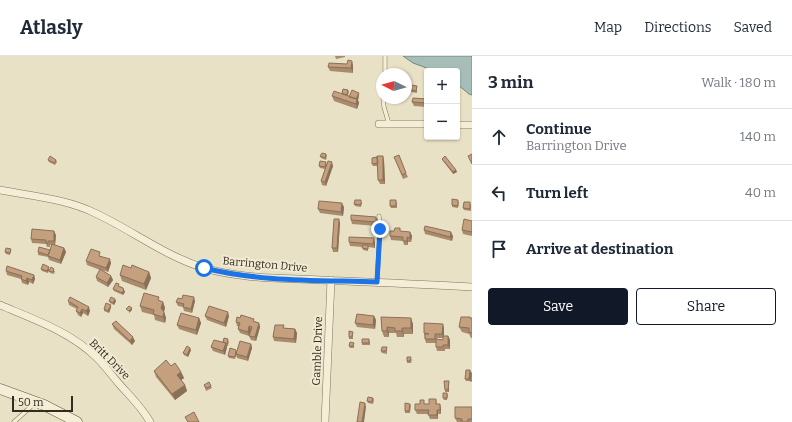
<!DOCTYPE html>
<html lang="en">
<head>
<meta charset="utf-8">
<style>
	:root { --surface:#fff; --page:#f2f2f3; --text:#1f2937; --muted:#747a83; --line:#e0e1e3; --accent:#111827 }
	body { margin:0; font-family:Bitter,serif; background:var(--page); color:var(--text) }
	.controls { position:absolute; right:12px; top:12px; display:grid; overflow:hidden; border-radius:4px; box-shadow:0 1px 3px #0004 }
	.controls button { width:36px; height:36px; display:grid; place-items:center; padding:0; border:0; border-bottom:1px solid var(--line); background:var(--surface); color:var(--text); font:20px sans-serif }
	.compass { position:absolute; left:376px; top:12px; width:36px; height:36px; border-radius:50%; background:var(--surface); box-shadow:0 1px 3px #0004; rotate:275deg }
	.scale { position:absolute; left:12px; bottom:10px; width:61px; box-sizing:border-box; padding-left:4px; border:2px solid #342b1f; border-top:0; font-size:11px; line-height:14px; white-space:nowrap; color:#342b1f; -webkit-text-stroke:3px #f2ebd4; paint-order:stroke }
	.stop { position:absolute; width:12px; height:12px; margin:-9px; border:3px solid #1a73e8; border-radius:50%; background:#fff }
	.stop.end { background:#1a73e8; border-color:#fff; box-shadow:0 1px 4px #0008 }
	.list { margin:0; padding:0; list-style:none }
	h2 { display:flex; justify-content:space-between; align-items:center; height:52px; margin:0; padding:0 16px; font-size:17px }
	h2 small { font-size:13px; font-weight:400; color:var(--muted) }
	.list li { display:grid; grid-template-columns:26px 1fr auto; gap:12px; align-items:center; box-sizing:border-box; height:56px; padding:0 16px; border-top:1px solid var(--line) }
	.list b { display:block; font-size:15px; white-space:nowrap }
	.list p { margin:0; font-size:13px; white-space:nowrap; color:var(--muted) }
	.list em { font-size:13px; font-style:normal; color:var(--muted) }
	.actions { display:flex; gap:8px; padding:12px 16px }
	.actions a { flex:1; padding:9px 0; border:1px solid var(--accent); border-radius:4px; text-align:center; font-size:14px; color:var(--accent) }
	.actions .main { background:var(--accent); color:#fff }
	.icon { flex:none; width:22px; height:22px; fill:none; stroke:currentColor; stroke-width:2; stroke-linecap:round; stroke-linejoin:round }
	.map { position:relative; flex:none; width:472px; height:366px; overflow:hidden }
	header { display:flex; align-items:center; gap:24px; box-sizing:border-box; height:56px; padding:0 20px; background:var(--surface); border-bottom:1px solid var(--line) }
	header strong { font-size:19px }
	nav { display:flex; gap:22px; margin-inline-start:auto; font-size:14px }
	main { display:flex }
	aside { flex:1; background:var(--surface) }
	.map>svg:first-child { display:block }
	.water { fill:#a6bdb8; stroke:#6e8a85 }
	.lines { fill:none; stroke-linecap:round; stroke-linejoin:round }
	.lane-casing { stroke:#83735d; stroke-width:4.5 }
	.street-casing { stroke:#83735d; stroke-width:8 }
	.secondary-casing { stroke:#645540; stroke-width:11 }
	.lane { stroke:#f5eed7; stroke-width:3.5 }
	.street { stroke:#f5eed7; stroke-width:7 }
	.secondary { stroke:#f5eed7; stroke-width:10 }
	.wall { fill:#a98a6c; fill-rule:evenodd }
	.shaded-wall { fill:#897058 }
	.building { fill:#c4a07e; stroke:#897058 }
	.route { stroke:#1a73e8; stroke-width:5 }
	.labels { text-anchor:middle; stroke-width:4; stroke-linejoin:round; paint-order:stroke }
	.street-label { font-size:11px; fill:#342b1f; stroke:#f2ebd4 }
</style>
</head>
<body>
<header>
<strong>Atlasly</strong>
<nav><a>Map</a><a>Directions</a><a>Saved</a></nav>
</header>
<main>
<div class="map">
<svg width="472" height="366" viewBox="0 0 472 366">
	<rect width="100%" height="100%" fill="#e9e1c5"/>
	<path class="water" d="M 403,0 L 472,0 L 472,39 L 469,38 L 457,28 L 457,15 L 435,15 L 413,7 Z"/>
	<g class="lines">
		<g class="lane-casing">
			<path id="lane" d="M 385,0 L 385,18
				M 383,42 L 384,51 L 389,68
				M 377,226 L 380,173 L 379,160
				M 14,366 L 35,347"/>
		</g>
		<g class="street-casing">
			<path id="street" d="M 379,68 L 427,68
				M 457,69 L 472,69
				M 0,134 C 32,140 67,143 97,158 C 133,175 165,200 204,212 C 242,223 282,222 321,224 C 371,226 422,228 472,231
				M 0,249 C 33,263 71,276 97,302 C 106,311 113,321 121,330 C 131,341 143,353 150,366
				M 325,366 L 331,224"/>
		</g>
		<g class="secondary-casing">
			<path id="secondary" d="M 0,333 L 44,349 L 77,366"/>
		</g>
		<use href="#lane" class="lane"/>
		<use href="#street" class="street"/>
		<use href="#secondary" class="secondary"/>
	</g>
	<path class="wall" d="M 335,0 L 345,0 L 345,1 L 336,3 Z
		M 347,8 L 353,9 L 353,17 L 330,15 L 328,11 Z
		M 417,30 L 417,37 L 411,36 L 411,34 Z
		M 348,34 L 349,36 L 348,40 L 349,41 L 359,39 L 358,44 L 359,47 L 357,53 L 334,45 L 332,40 L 342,38 Z
		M 427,43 L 427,51 L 414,50 L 412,46 Z
		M 326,98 L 327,100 L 326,104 L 321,102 L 320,100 Z
		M 442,103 L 456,114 L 457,116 L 453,118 L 443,105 Z
		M 48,104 L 56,104 L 57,106 L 55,109 L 49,106 Z
		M 384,104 L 385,128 L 380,128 L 378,124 L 378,110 L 373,110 L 372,108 Z
		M 396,105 L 406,117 L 408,121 L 403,123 Z
		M 327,108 L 333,110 L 326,130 L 322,129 L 321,125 L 325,113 L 320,112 L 319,110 Z
		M 362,146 L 361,151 L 355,150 L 354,148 Z
		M 397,146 L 397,152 L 391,152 L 390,150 Z
		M 459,146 L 458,152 L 452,151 L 452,149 Z
		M 471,148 L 471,155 L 464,154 L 463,152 Z
		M 344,151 L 343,160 L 320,157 L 318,153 Z
		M 351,164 L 378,165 L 377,170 L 352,168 Z
		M 472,165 L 472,180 L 463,178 L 462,174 Z
		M 340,167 L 338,196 L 333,196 L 332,192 Z
		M 424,174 L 453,180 L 452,185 L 425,178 Z
		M 401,176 L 410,176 L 412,180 L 411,186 L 408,186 L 408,189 L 404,189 L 403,185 L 391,184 L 390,180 Z
		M 56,179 L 55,189 L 64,192 L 66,196 L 61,208 L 49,204 L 48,201 L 38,199 L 38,196 L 50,194 L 52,189 L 50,189 L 50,191 L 47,191 L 46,188 L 32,187 L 31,183 Z
		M 349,186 L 375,186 L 375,192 L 368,191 L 368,195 L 363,194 L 363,191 L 350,190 Z
		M 11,195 L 10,199 L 6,198 L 5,196 Z
		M 101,200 L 111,207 L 108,216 L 102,214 L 111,220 L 113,224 L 108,231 L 97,225 L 96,221 L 100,214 L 87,209 L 86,205 Z
		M 49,211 L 49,213 L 48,217 L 42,215 L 41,213 Z
		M 131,212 L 149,216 L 151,222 L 146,234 L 122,225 L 120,219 Z
		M 6,215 L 34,219 L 35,223 L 33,228 L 29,226 L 28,229 L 22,227 L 21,223 L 7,219 Z
		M 49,215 L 55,215 L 54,218 L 50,217 Z
		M 120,230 L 123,232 L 125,236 L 123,239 L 114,235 L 113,233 Z
		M 68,245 L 90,255 L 88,260 L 83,257 L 81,261 L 78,259 L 76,255 L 77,253 L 69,249 Z
		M 109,245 L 116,245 L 114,249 L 110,247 Z
		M 160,245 L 163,246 L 165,252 L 164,256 L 166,262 L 165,267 L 155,264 L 154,259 L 142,256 L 140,250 Z
		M 195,245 L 192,257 L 184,255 L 183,251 L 178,250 L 176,246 Z
		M 111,249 L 111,251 L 109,257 L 104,255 L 104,253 Z
		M 205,260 L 229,260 L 226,271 L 207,264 Z
		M 374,260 L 376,264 L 375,273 L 357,271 L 355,267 Z
		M 381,261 L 413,268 L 413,278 L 404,278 L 404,281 L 397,281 L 396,277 L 389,277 L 389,281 L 384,281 L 382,275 Z
		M 199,262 L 201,267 L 197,279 L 179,273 L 177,269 Z
		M 470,262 L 472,262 L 472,282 L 471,282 L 469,278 L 462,276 L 459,271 Z
		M 236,266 L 255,266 L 259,267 L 260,271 L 256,285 L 251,284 L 249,280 L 240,277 L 238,273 L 239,271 L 237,270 Z
		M 112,268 L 135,285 L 132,289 L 114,273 Z
		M 285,272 L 295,273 L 297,277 L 296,287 L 274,285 L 273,281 Z
		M 444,272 L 444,280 L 448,280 L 450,284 L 450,293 L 445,293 L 445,295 L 437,295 L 436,291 L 436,287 L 426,287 L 425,283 L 424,277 ZM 437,282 L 443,282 L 443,284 L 437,283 Z
		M 353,278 L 353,283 L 349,283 L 349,281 Z
		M 229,285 L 228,290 L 226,290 L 227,291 L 225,299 L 213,295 L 211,291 L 223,286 Z
		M 370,285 L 370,289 L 362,289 L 362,287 Z
		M 251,288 L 252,292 L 248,305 L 237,302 L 236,299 L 235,303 L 229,302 L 228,300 Z
		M 354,289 L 354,292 L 350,292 L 349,290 Z
		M 387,293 L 387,298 L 382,297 L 381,295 Z
		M 191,294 L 188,301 L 184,299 L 183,297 Z
		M 412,303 L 411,307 L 407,307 L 407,305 Z
		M 171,310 L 181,316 L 184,322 L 181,324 L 185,329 L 187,335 L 175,344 L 156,321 L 154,315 Z
		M 471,316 L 470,325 L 466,325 L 465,323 Z
		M 449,325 L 449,336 L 445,336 L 445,334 Z
		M 209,326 L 212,332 L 206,335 L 204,329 Z
		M 447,337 L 448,339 L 447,344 L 444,344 L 443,342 Z
		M 373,342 L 374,344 L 373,348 L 368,347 L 367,345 Z
		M 436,343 L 437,348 L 441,352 L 441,358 L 438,358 L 438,363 L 430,363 L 428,358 L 417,358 L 415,354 L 420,348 L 429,348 Z
		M 410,348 L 411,350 L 410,357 L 405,357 L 405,355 Z
		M 472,351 L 472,366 L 457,366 L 455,362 Z"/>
	<path class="shaded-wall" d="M 352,5 L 353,9 L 353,17 L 351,12 Z
		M 359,37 L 359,39 L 358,44 L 359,47 L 357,53 L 356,48 L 356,44 Z
		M 383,100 L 384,104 L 385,128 L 383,124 Z
		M 332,106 L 333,110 L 326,130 L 325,126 Z
		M 456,114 L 457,116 L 453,118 L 453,116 Z
		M 342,147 L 344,151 L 343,160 L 341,156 Z
		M 376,161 L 378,165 L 377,170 L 376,166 Z
		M 339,163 L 340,167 L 338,196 L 337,192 Z
		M 54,175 L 56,179 L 55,189 L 54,185 Z
		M 410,176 L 412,180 L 411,186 L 410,182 Z
		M 451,176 L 453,180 L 452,185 L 450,181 Z
		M 407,181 L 408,186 L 408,189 L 407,185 Z
		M 374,182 L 375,186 L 375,192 L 373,188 Z
		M 64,192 L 66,196 L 61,208 L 60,204 Z
		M 110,203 L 111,207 L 108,216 L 106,212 Z
		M 49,211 L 49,213 L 48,217 L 47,215 Z
		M 149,216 L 151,222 L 146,234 L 144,228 Z
		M 34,219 L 35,223 L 33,228 L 32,224 Z
		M 111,220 L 113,224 L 108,231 L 107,227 Z
		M 27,222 L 29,226 L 28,229 L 26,225 Z
		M 123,232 L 125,236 L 123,239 L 122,237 Z
		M 194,241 L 195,245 L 192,257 L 191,253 Z
		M 115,243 L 116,245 L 114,249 L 113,247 Z
		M 163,246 L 165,252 L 163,258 L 161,252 Z
		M 111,249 L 111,251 L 109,257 L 108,255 Z
		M 89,251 L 90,255 L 88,260 L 86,255 Z
		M 132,252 L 132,254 L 129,257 L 129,255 Z
		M 82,253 L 83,257 L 81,261 L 80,257 Z
		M 164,256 L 166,262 L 165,267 L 163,261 Z
		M 228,256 L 229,260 L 226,271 L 224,267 Z
		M 374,260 L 376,264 L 375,273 L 373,269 Z
		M 199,262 L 201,267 L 197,279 L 196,274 Z
		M 411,262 L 413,268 L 413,278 L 411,272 Z
		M 259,267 L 260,271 L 256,285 L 255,281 Z
		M 443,268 L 444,272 L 444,282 L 442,278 Z
		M 249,270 L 251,274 L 249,280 L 248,276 Z
		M 387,271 L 389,277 L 389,281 L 387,275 Z
		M 402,272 L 404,278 L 404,281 L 402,275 Z
		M 295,273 L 297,277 L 296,287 L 294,283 Z
		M 448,280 L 450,284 L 450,293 L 448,289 Z
		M 133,281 L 135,285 L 132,289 L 130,285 Z
		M 226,287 L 227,291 L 225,299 L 223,295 Z
		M 251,288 L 252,292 L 248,305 L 247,301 Z
		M 190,292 L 191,294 L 188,301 L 187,299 Z
		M 470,314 L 471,316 L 470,325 L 469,323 Z
		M 181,316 L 184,322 L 180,325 L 177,319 Z
		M 449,325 L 449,336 L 448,334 Z
		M 185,329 L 187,335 L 175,344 L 172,338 Z
		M 365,347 L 366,351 L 364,366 L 362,366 Z
		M 440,348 L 441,352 L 441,358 L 440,354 Z
		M 437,354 L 438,358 L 438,363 L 437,359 Z"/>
	<path class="building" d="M 348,4 L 352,5 L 351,12 L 328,11 L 329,7 L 347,8 Z
		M 411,29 L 417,30 L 416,35 L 411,34 Z
		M 343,33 L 348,34 L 347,39 L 342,37 Z
		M 352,34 L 359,37 L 356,43 L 349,41 Z
		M 334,35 L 357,43 L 356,48 L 332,40 Z
		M 413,42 L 427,43 L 427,47 L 412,46 Z
		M 322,97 L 326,98 L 325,102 L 320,100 Z
		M 472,98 L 472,108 L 468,100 Z
		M 399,99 L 406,117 L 402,119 L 394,101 Z
		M 50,100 L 56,104 L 54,107 L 48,104 Z
		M 377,100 L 383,100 L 383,124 L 378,124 Z
		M 445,100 L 456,114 L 453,116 L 442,103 Z
		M 377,101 L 378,107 L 372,108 L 372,102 Z
		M 320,105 L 326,106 L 325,111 L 319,110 Z
		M 328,105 L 332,106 L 325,126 L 321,125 Z
		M 452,143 L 458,144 L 458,150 L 452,149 Z
		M 355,144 L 361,144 L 361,149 L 354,148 Z
		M 390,144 L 396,144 L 396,150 L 390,150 Z
		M 319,145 L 342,147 L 341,156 L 318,153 Z
		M 464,146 L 470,146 L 470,153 L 463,152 Z
		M 351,159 L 376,161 L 376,166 L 351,164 Z
		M 334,163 L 339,163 L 337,192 L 332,192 Z
		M 464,163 L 472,165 L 472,176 L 462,174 Z
		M 425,170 L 451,176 L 450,181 L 424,174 Z
		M 395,172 L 400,172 L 400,175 L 410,176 L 410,182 L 407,181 L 407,185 L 403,185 L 403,181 L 390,180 L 390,175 L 394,175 Z
		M 32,173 L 54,175 L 54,185 L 48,185 L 48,187 L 46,187 L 46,184 L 31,183 Z
		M 349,181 L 374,182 L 373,188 L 349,186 Z
		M 52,188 L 64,192 L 60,204 L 48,200 Z
		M 363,189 L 368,189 L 368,193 L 362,192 Z
		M 39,191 L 50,194 L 48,199 L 38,196 Z
		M 6,192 L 11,193 L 10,197 L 5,196 Z
		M 91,193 L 100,196 L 99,200 L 110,203 L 106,212 L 86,205 Z
		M 43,208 L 49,211 L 47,215 L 41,213 Z
		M 123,209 L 131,212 L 132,209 L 149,216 L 144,228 L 120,219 Z
		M 7,210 L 34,219 L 32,224 L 27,222 L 26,225 L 21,223 L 22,220 L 6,215 Z
		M 51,211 L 54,213 L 53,216 L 49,215 Z
		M 100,213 L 111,220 L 107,227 L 96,221 Z
		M 116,227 L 119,228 L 118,230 L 123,232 L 123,233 L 124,234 L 122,237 L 113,233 Z
		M 144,237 L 159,241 L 158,244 L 163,246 L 161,252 L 164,256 L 163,261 L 153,258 L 154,254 L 140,250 Z
		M 183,239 L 194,241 L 191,253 L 183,251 L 184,248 L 176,246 L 178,242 L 182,243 Z
		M 70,241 L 89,251 L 86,255 L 82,253 L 80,257 L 76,255 L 78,251 L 68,245 Z
		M 111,241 L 115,243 L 113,247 L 109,245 Z
		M 106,247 L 111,249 L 108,255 L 104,253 Z
		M 129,250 L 132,252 L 129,255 L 126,253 Z
		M 209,250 L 228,256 L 224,267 L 205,260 Z
		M 181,257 L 199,262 L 196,274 L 177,269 Z
		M 357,258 L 374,260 L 373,269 L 355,267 Z
		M 241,259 L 254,263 L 253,265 L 259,267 L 255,281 L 249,280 L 252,271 L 249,270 L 248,276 L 238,273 L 240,267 L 236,266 L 237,261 L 240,262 Z
		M 381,261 L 411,262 L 411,272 L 402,272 L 402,275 L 395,275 L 395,272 L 387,271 L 387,275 L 382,275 Z
		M 461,261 L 470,261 L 470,262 L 472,262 L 472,277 L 469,276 L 469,272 L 459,271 Z
		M 116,265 L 133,281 L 130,285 L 112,268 Z
		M 424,267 L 443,268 L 442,278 L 435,278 L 435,283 L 425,283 L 425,278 L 429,278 L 424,277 Z
		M 275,269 L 284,269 L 283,272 L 295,273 L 294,283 L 273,281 Z
		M 349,275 L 353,276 L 352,281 L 349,281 Z
		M 443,280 L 448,280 L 448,289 L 443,289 L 443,291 L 436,291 L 436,283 L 443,284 Z
		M 224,282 L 228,283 L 227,288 L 223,286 Z
		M 362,283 L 369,283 L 369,287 L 362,287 Z
		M 214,284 L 226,287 L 223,295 L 211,291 Z
		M 240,285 L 251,288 L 247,301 L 236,298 Z
		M 350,286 L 354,287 L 353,290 L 349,290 Z
		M 187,290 L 190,292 L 187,299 L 183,297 Z
		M 382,291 L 387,291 L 386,295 L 381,295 Z
		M 230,292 L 236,294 L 235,301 L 228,300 Z
		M 407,301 L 411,301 L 410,305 L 407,305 Z
		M 166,304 L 171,310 L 175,307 L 181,316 L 177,319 L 185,329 L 172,338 L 154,315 Z
		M 466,314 L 470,314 L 469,323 L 465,323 Z
		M 471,317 L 472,317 L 472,325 L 470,325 Z
		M 444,325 L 449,325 L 448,334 L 445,334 Z
		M 209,326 L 211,330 L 206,332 L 204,329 Z
		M 443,337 L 447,337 L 447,342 L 443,342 Z
		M 368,341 L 373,342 L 372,346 L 367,345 Z
		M 429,343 L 436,343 L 436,348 L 440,348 L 440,354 L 437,354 L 437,359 L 428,359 L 429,354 L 415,354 L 415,348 L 420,348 L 420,344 L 424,344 L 424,348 L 429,348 Z
		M 360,346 L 365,347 L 362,366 L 357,366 Z
		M 405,347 L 410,348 L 409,355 L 405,355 Z
		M 455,351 L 472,351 L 472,363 L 468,363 L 468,366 L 462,366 L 462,363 L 455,362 Z
		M 194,356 L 199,366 L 188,366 L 185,361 Z"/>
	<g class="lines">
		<path class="route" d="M 204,212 C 260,226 320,224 377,226 L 380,173"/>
	</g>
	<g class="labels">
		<g class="street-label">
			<text transform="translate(265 208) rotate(5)" y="4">Barrington Drive</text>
			<text transform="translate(317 295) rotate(-88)" y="4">Gamble Drive</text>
			<text transform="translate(110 303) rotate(45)" y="4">Britt Drive</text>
		</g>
	</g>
</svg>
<div class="controls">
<button>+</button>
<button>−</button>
</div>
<svg class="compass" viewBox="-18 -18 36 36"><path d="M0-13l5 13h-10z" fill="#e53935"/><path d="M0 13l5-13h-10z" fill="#747a83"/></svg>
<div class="scale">50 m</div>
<div class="stop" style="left:204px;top:212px"></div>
<div class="stop end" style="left:380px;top:173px"></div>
</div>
<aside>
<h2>3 min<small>Walk · 180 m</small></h2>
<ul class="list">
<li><svg class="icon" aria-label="ahead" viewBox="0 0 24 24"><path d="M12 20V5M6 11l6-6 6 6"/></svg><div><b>Continue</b><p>Barrington Drive</p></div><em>140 m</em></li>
<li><svg class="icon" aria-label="left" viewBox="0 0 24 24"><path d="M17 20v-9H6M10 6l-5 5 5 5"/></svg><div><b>Turn left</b></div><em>40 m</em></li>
<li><svg class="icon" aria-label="arrive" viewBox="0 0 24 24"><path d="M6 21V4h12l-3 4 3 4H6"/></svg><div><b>Arrive at destination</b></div></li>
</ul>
<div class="actions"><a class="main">Save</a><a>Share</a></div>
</aside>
</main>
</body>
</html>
